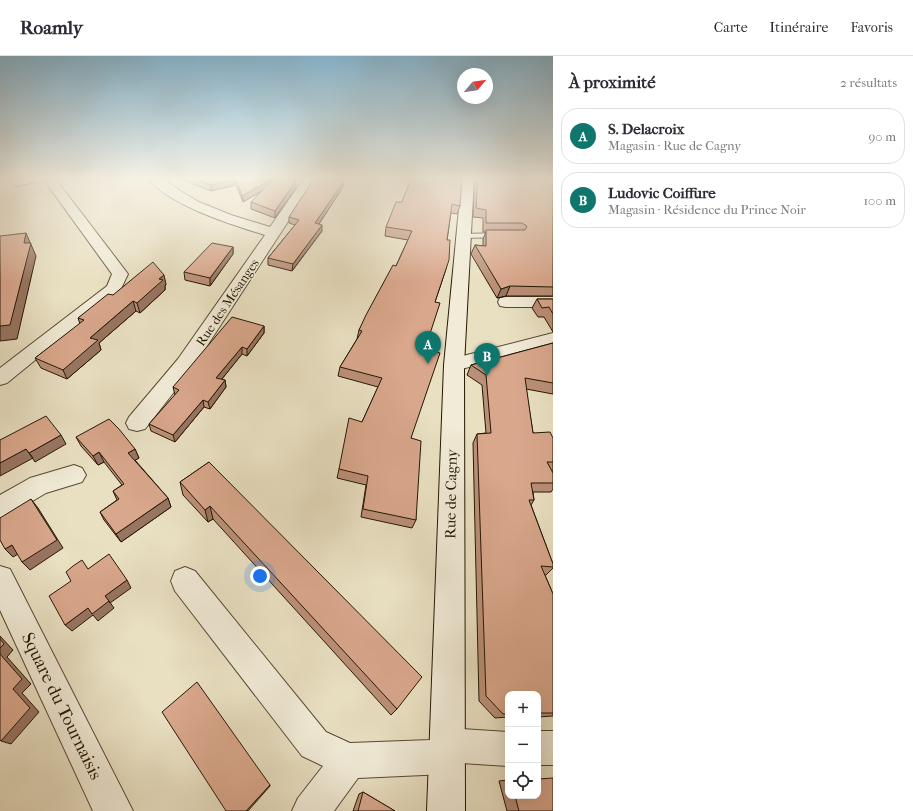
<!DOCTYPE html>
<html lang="fr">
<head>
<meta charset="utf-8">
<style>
	:root { --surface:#fff; --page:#f7f7f7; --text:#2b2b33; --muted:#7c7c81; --line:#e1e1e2; --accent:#0f766e }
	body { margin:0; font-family:"IM FELL French Canon",serif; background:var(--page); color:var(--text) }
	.controls { position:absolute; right:12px; bottom:12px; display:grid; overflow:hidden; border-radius:8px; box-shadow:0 4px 16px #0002 }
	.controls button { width:36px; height:36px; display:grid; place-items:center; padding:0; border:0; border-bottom:1px solid var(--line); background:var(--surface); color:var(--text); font:20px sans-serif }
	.compass { position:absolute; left:457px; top:12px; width:36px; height:36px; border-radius:50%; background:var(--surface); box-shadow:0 4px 16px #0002; rotate:61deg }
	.you { position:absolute; left:260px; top:520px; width:14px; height:14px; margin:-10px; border:3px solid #fff; border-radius:50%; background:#1a73e8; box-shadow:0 0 0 6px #1a73e833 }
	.badge { display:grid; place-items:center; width:26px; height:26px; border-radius:50%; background:var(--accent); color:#fff; font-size:13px; font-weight:700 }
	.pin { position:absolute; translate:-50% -33px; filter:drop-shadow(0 1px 2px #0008) }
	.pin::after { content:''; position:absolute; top:21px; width:14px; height:12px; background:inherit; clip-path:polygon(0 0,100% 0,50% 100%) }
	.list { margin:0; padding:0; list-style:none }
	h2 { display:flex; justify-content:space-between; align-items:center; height:52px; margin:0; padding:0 16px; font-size:17px }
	h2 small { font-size:13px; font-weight:400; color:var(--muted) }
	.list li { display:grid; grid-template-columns:26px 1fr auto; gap:12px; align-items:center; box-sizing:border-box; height:56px; margin:0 8px 8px; padding:0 8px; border:1px solid var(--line); border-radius:16px }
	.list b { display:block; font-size:15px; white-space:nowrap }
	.list p { margin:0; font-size:13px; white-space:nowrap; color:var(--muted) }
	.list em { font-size:13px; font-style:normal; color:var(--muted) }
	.icon { flex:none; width:22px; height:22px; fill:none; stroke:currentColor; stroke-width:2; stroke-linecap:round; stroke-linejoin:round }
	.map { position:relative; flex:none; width:553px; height:755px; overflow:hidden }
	header { display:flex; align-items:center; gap:24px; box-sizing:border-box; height:56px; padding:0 20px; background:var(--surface); border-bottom:1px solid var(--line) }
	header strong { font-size:19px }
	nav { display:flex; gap:22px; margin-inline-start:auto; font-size:14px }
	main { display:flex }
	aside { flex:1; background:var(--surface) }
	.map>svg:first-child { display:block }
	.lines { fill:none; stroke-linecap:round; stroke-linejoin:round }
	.lane-casing { stroke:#564933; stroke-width:2 }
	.street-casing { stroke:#564933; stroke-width:2 }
	.secondary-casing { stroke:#251703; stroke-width:2 }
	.lane { fill:#f1ebd7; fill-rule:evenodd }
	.street { fill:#f1ebd7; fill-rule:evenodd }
	.secondary { fill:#f1ebd7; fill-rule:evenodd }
	.wall { fill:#bb9078; stroke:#251703 }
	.shaded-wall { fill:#987562; stroke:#251703 }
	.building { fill:#d9a78c; stroke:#251703 }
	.labels { text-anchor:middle; stroke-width:3; stroke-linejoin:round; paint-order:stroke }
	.far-street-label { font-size:13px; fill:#251703; stroke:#f1ebd7 }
	.street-label { font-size:15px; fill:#251703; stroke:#f1ebd7 }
	.near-street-label { font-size:18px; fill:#251703; stroke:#f1ebd7 }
</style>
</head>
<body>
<header>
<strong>Roamly</strong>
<nav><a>Carte</a><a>Itinéraire</a><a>Favoris</a></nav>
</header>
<main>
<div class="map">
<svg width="553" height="755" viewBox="0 0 553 755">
	<rect width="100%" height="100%" fill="#e9e0c2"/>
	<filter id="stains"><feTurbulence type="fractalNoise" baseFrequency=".005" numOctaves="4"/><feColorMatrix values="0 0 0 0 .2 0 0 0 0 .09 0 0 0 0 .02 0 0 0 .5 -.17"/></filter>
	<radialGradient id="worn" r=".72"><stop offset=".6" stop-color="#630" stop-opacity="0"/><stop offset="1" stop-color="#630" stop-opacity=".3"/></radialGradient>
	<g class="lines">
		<g class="lane-casing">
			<path id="lane" d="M 501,177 L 504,177 L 504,181 L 463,182 L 459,180 L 463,178 Z"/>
		</g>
		<g class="street-casing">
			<path id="street" d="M 8,121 L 54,121 L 128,218 L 120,235 L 7,327 L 0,329 L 0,312 L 107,230 L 112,218 L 44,124 L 17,130 L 13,129 Z
				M 147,121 L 160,121 L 185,138 L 199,146 L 231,159 L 270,171 L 305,121 L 317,121 L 192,313 L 145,373 L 137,375 L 129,373 L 126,367 L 129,361 L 178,303 L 265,179 C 233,169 167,149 147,121 Z
				M 506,241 L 553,241 L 553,251 L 506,251 L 500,250 L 498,246 L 500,242 Z
				M 553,277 L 553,289 L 454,315 L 447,314 L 444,309 L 447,304 Z
				M 74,409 L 82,412 L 86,419 L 82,426 L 46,437 L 9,459 L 0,462 L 0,439 L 30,422 Z
				M 0,510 L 10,513 L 133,755 L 93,755 L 0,554 Z
				M 185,511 L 195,515 L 326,676 L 350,687 L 431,684 L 434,677 L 446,672 L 508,676 L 508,710 L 461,707 L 458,713 L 446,718 L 358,722 L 334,755 L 292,755 L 298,742 L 323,710 L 302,700 L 175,535 L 171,525 L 175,515 Z
				M 538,675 L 553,675 L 553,709 L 538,709 Z"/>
		</g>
		<g class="secondary-casing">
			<path id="secondary" d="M 462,121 L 474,121 L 464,309 L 465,755 L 427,755 L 444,309 Z"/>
		</g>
		<use href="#lane" class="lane"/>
		<use href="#street" class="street"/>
		<use href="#secondary" class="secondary"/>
	</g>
	<path class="wall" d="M 178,121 L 277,121 L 296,132 L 275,162 L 251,153 L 251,146 L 262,135 L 243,146 L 236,129 L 211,135 L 180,123 Z
		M 412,121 L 460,150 L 457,158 L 451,157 L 447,184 L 446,213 L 435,246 L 426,293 L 411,382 L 416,464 L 412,472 L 361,461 L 366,429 L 337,422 L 339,413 L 362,366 L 378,331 L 338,320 L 340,311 L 357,283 L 359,274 L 396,210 L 408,184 L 385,180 L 386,171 L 402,146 Z
		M 475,121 L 553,121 L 553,240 L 506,240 L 497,242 L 471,198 L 475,189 L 483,190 L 483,183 L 486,176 L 483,176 L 483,162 L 473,161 Z
		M 341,122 L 339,125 L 343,131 L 319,168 L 322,175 L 292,215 L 268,209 L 268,202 L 295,169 L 289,167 L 289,161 Z
		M 233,191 L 233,198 L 210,230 L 185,224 L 184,216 Z
		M 166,228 L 165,230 L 165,234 L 140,257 L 136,255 L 99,287 L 101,294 L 67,323 L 41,312 L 35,302 L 80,268 L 78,262 L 113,239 Z
		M 537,243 L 553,243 L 553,276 L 544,261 L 538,261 L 532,252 Z
		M 264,270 L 264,277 L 247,300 L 242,298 L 222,323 L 225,324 L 226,331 L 210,353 L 204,351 L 175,386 L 151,375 L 149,368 L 175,339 L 173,331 Z
		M 553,287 L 553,338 L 526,333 L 533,377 L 553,382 L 553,415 L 552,415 L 553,417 L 553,433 L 551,436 L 533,436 L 534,444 L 531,449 L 553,508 L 553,512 L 546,519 L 545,519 L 553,538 L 553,660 L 538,661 L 538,638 L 508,638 L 508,661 L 495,662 L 479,645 L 473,387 L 477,378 L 486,377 L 482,329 L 467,319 L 471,309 Z
		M 76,381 L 135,393 L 139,402 L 135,404 L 168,442 L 171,451 L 121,486 L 104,464 L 100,456 L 117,444 L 113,435 L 122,429 L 104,406 L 98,409 L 81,390 Z
		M 209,406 L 397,653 L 391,659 L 213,463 L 208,466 L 183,439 L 180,426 Z
		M 508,724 L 508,740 L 538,740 L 553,755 L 507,755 L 499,725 Z
		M 363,736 L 395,755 L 353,755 L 359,738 Z"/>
	<path class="shaded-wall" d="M 275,121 L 275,127 L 243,146 L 242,140 Z
		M 338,121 L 341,121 L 341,122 L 336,130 L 336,124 Z
		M 236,123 L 236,129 L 211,135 L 211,129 Z
		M 296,125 L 296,132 L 275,162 L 275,155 Z
		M 344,125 L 343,131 L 315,174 L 315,167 Z
		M 322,169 L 322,175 L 292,215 L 293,208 Z
		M 26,177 L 36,200 L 17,283 L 0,285 L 0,270 Z
		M 233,191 L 233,198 L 210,230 L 210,222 Z
		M 164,219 L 166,228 L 165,230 L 165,234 L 140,257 L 137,247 L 159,223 Z
		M 510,230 L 506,240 L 497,242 L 501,233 Z
		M 133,245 L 136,255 L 99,287 L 101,294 L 67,323 L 63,314 L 90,282 Z
		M 264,270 L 264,277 L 247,300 L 247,293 Z
		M 242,291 L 242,298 L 217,329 L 216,322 Z
		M 225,324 L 226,331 L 210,353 L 208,346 Z
		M 203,344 L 204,351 L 175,386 L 173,379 Z
		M 61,379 L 66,388 L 35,406 L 29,397 Z
		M 26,393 L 33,402 L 0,420 L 0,407 Z
		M 135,393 L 139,402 L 132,406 L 128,397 Z
		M 99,396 L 104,406 L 98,409 L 93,400 Z
		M 168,442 L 171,451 L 121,486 L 116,478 Z
		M 31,443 L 38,452 L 63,492 L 30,514 L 22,506 Z
		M 210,450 L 213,463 L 208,466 L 205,454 Z
		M 12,489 L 20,497 L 13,501 L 5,493 Z
		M 127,524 L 131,532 L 110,547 L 105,540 Z
		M 109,545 L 114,552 L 98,565 L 93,559 L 72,575 L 65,569 L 88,552 Z
		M 0,580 L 13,594 L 7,601 L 31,628 L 22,637 L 39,656 L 11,688 L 1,685 L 13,633 L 0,598 Z
		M 270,729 L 270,730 L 248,755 L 246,755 Z"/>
	<path class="building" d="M 190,121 L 275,121 L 242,140 L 236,123 L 211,129 Z
		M 275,121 L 277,121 L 290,124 L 296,125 L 275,155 L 251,146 Z
		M 315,121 L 338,121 L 336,124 L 344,125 L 315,167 L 322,169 L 293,208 L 268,202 L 299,164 L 289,161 Z
		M 412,121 L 462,121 L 460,150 L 452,148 L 447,184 L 450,184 L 449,204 L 435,246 L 440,247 L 425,293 L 440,297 L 411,382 L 421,385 L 416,464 L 363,453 L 368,420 L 339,413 L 349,362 L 362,366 L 382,322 L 340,311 L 362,275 L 359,274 L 366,259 L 393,209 L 396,210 L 412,175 L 386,171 L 396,146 L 402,146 Z
		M 478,121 L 553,121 L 553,231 L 510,230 L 501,233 L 475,189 L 486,190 L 486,174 L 525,174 L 527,170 L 522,167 L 486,167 L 486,154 L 476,152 Z
		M 26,177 L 24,187 L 31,187 L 10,269 L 0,270 L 0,180 Z
		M 212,187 L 233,191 L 210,222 L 184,216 Z
		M 153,206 L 164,219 L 159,223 L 163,224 L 137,247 L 133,245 L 90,282 L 98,284 L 63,314 L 35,302 L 84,264 L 78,262 L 108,238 L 113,239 Z
		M 537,243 L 553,243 L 553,258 L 549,251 L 542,252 Z
		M 232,261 L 264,270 L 247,293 L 242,291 L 216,322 L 225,324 L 208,346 L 203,344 L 173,379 L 149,368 L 179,334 L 173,331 Z
		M 553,287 L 553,327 L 525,322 L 533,377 L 550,376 L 553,382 L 553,406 L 547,406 L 553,417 L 553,427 L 531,427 L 534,444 L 529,444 L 553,508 L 553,511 L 541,510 L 553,538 L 553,657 L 538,657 L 538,638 L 508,638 L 508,658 L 503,658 L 486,640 L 477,378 L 491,377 L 486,319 L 471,309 Z
		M 46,360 L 61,379 L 29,397 L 26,393 L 0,407 L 0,384 Z
		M 109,363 L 119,373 L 135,393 L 128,397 L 168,442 L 116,478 L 100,456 L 119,443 L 113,435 L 124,428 L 99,396 L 93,400 L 76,381 Z
		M 209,406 L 422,621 L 397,653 L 210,450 L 205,454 L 180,426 Z
		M 31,443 L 57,484 L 22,506 L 12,489 L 5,493 L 0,484 L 0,462 Z
		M 109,498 L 127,524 L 105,540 L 109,545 L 92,558 L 88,552 L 65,569 L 49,540 L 71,525 L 66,516 L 73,510 L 82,504 L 88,513 Z
		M 0,583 L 4,588 L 0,592 Z
		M 0,598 L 22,623 L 13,633 L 30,652 L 1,685 L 0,684 Z
		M 197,626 L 270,729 L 246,755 L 226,755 L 162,656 Z
		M 553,722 L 553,755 L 519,755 L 515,740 L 538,740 L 538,723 Z
		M 363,736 L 395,755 L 358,755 Z"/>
	<linearGradient id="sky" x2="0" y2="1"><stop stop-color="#87b8d3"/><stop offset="0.54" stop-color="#f5f1e4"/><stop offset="1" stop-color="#f5f1e4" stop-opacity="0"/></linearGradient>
	<rect width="553" height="226" fill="url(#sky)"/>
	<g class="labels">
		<g class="far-street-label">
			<text transform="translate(227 246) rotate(-56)" y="5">Rue des Mésanges</text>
		</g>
		<g class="street-label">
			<text transform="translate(451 438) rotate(-89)" y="5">Rue de Cagny</text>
		</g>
		<g class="near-street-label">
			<text transform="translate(62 650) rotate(64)" y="6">Square du Tournaisis</text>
		</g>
	</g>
	<rect width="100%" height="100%" filter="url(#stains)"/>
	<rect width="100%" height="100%" fill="url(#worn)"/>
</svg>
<div class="controls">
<button>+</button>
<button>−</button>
<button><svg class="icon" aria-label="locate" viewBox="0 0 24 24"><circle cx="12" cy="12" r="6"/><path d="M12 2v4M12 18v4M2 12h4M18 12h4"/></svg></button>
</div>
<svg class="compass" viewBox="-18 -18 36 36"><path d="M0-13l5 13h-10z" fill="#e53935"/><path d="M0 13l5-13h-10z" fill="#7c7c81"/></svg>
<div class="you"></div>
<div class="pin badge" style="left:428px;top:308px">A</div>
<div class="pin badge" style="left:487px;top:320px">B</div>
</div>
<aside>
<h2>À proximité<small>2 résultats</small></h2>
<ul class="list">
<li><span class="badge">A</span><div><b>S. Delacroix</b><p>Magasin · Rue de Cagny</p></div><em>90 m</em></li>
<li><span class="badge">B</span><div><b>Ludovic Coiffure</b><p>Magasin · Résidence du Prince Noir</p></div><em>100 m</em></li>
</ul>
</aside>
</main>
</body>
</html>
